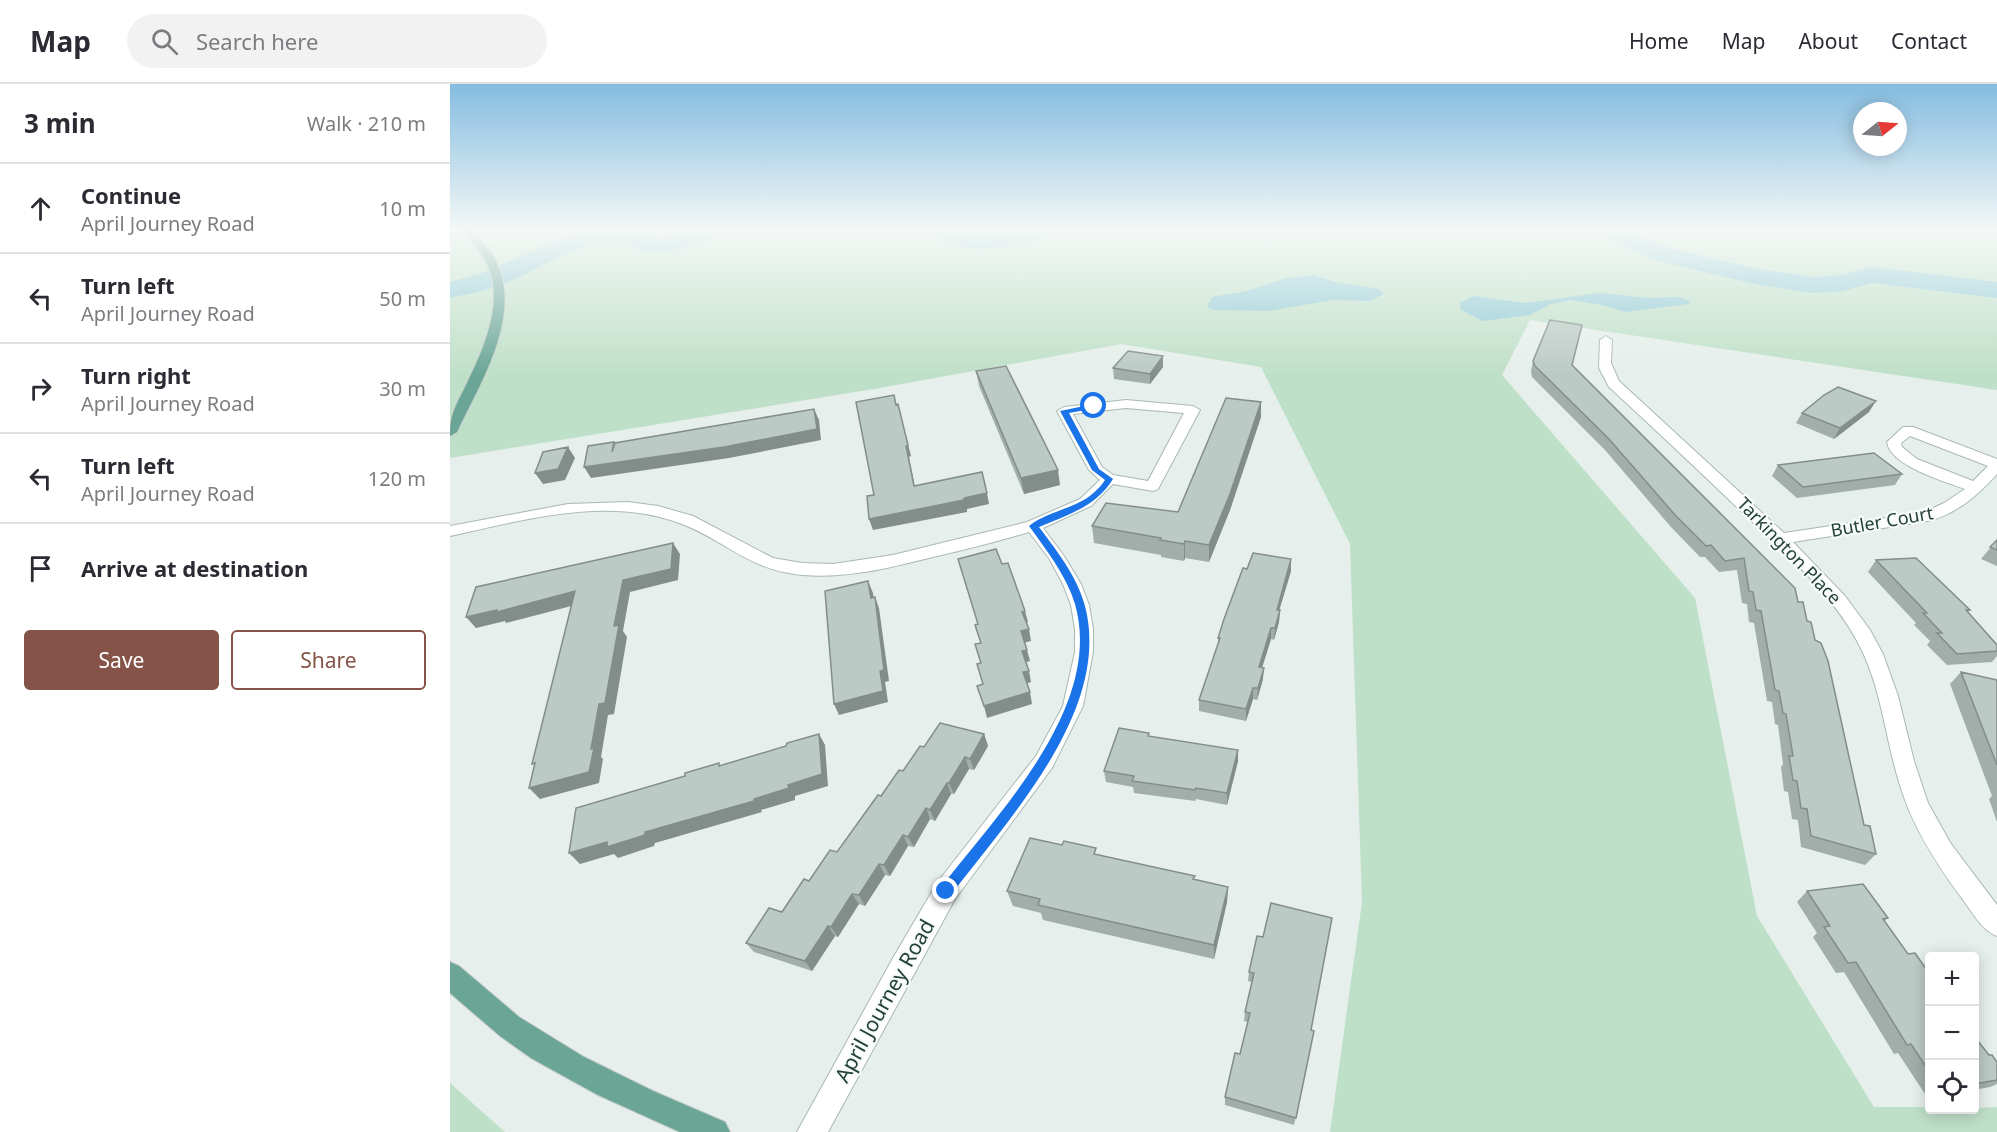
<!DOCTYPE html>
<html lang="en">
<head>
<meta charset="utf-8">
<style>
	:root { --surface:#fff; --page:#f2f2f3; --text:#2b2b33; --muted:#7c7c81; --line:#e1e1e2; --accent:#855347 }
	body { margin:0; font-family:"Noto Sans",sans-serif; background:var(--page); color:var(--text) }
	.controls { position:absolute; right:18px; bottom:18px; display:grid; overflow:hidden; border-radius:6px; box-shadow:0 3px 15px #0003 }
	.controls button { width:54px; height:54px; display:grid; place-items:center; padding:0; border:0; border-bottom:2px solid var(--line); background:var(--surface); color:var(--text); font:30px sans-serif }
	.compass { position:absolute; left:1403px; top:18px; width:54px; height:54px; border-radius:50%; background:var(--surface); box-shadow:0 3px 15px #0003; rotate:73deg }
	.stop { position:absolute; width:18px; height:18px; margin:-14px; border:4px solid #1a73e8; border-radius:50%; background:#fff }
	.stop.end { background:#1a73e8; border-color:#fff; box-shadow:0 2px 6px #0008 }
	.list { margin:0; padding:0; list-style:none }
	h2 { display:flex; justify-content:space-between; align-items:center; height:78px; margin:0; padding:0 24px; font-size:26px }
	h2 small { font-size:20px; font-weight:400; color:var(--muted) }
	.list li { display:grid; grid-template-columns:39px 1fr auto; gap:18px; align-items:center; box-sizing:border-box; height:90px; padding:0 24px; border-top:2px solid var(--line) }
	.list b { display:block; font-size:22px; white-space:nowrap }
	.list p { margin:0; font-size:20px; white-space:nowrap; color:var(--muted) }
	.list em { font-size:20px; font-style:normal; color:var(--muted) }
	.actions { display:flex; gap:12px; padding:18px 24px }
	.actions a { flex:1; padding:14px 0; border:2px solid var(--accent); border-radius:6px; text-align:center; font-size:21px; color:var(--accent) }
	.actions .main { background:var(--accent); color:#fff }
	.icon { flex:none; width:33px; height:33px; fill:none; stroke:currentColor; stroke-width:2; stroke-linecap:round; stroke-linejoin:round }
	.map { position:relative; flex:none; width:1547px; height:1048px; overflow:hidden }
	header { display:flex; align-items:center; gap:36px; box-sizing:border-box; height:84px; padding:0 30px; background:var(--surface); border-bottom:2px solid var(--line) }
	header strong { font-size:28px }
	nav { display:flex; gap:33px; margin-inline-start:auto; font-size:21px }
	.search { width:420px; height:54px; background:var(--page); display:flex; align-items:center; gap:15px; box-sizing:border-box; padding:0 21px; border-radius:33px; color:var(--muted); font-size:22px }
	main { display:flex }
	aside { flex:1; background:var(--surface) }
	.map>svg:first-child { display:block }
	.green { fill:#bfe0c8 }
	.water { fill:#8ec9d4 }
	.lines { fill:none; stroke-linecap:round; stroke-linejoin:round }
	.stream { stroke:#8ec9d4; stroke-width:4.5 }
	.river { fill:#8ec9d4; fill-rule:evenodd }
	.minor-casing { stroke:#a8b8b2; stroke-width:2 }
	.major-casing { stroke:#c2cac8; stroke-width:2 }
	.minor { fill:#fff; fill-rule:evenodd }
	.major { fill:#6aa596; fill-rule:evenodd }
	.wall { fill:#a1aea9 }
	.shaded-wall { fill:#838d89 }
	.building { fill:#bbcac4; stroke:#838d89; stroke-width:1.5 }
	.route { fill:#1a73e8 }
	.labels { text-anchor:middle; stroke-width:4.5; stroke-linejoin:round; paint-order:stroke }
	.street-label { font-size:18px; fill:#24423a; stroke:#f7fbf9 }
	.near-street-label { font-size:21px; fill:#24423a; stroke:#f7fbf9 }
</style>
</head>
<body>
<header>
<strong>Map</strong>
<div class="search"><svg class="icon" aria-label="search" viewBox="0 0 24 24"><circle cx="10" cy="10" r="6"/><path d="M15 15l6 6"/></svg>Search here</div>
<nav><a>Home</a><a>Map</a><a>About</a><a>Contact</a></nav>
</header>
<main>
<aside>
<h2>3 min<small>Walk · 210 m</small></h2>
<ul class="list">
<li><svg class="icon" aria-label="ahead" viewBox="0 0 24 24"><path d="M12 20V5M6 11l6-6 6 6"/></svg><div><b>Continue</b><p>April Journey Road</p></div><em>10 m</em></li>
<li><svg class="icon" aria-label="left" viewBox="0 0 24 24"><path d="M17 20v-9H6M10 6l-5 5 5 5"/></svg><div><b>Turn left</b><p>April Journey Road</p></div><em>50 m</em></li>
<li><svg class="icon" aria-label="right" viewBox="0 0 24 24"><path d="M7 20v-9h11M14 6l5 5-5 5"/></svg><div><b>Turn right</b><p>April Journey Road</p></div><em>30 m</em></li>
<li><svg class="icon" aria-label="left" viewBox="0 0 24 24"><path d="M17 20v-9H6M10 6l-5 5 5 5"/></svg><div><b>Turn left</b><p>April Journey Road</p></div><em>120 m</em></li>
<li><svg class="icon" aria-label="arrive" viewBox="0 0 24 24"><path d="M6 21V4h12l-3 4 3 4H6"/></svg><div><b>Arrive at destination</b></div></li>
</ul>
<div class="actions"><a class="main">Save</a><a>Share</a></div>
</aside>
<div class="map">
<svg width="1547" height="1048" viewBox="0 0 1547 1048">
	<rect width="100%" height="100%" fill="#e6efeb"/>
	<path class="green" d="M 25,145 L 1547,145 L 1547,306 L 1080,236 L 1052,291 L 1245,514 L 1307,832 L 1424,1023 L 1479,1023 L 1480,1026 L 1547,1023 L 1547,1048 L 880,1048 L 912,818 L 900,460 L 811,283 L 671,260 L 430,304 L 0,374 L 0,151 Z
		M 0,999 L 55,1048 L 0,1048 Z"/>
	<path class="water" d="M 864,191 L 889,199 L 929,205 L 934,210 L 920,217 L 883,216 L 818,227 L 763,226 L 757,223 L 762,213 L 797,207 L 837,194 Z
		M 1149,209 L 1200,214 L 1229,213 L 1240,217 L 1239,220 L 1175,228 L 1151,221 L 1121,216 L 1101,220 L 1080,231 L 1033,237 L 1011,226 L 1010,219 L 1023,212 L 1076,219 Z"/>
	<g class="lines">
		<path class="stream" d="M 162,152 L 183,145"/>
		<path class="river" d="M 164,145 L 191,147 L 206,153 L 225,151 L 243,145 L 275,145 C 265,159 215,171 198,168 C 187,166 181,158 169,159 C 157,160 143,161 132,164 C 105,172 80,190 53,200 C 36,207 17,210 0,214 L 0,198 L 33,189 L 118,152 Z
			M 487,145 L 511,145 L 511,150 C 543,154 573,142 605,145 C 590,166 518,167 494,161 L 486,149 Z
			M 1148,145 L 1178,145 L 1218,164 L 1308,185 L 1364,193 L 1392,191 L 1421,183 L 1547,198 L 1547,214 L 1422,199 L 1393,207 L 1364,209 L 1308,201 L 1201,175 L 1151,150 Z"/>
		<g class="minor-casing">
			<path id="minor" d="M 1156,252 L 1162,256 L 1161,279 L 1169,297 L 1334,449 L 1475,428 L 1494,419 L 1515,405 C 1494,397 1440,382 1437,358 L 1453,343 L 1463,343 L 1547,375 L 1547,390 C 1528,411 1507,430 1478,437 L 1343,458 L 1395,512 L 1420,546 L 1433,570 L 1448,612 L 1464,677 L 1478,719 L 1501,760 L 1547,821 L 1547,852 C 1531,846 1521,826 1511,813 C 1485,778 1461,740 1449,698 C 1436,656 1432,611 1414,571 C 1389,515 1338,472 1294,430 C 1250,388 1205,345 1159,303 L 1149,284 L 1150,256 ZM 1460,352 L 1538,382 L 1523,397 L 1467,375 L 1452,363 L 1451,359 Z
				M 676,316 L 743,322 L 750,326 L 708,405 L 703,407 L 663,400 L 641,422 L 593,444 L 614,472 L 631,500 L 639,521 L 643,545 L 643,568 L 633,622 L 602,684 L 505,815 L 378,1048 L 347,1048 L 443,874 L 487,799 L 586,672 L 613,622 L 625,568 L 625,545 L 621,521 L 613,500 L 599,474 L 579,448 C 549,457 518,465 487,472 C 443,483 398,495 353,491 C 298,486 278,458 232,440 C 158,411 74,436 0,452 L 0,442 L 118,420 L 178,418 L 208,422 L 243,432 L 323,474 L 352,479 L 383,480 L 443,471 L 577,438 L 630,415 L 650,396 L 639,386 L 607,327 L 614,323 ZM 676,324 L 734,329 L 698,397 L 663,391 L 652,383 L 623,330 Z"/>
		</g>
		<g class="major-casing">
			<path id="major" d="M 11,145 L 21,145 C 32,157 45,170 50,186 C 68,240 29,301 7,348 L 0,352 C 0,327 8,319 18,297 C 34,264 54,218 38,182 C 32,168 21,157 11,145 Z
				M 0,878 L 9,882 L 69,933 L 134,973 L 203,1007 L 275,1038 L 280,1048 L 230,1048 L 148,1011 L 81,974 L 50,952 L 0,909 Z"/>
		</g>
		<use href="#minor" class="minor"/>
		<use href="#major" class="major"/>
	</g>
	<path class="wall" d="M 713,272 L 713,283 L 700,300 L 664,295 L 663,284 Z
		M 1083,277 L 1122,281 L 1348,518 L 1365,556 L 1414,741 L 1426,770 L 1415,781 L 1351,763 L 1348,736 L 1342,735 L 1338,708 L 1334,707 L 1331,683 L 1333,680 L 1328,641 L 1325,640 L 1322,618 L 1317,617 L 1304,539 L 1299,538 L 1297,520 L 1292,519 L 1287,486 L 1269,488 L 1255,473 L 1250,473 L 1221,443 L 1155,366 L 1082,293 L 1081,287 Z
		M 526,287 L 610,401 L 574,410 L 529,302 Z
		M 811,318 L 811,333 L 780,426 L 759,478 L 735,474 L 734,477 L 711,473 L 711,471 L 644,459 L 642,442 L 728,428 Z
		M 1419,328 L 1384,355 L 1346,339 L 1352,329 Z
		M 1328,381 L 1452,390 L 1445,401 L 1347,414 L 1322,392 Z
		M 1547,456 L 1547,482 L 1531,475 Z
		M 1426,476 L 1520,526 L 1518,529 L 1547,561 L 1547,572 L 1542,578 L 1497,581 L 1477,561 L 1480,557 L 1464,541 L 1466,539 L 1418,488 Z
		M 797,485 L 841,487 L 829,526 L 830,526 L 829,538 L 824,556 L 821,555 L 812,583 L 813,595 L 807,616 L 803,615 L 796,637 L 749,627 L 749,616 L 768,562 L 768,554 Z
		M 1511,588 L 1547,596 L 1547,738 L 1539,715 L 1542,712 L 1500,600 Z
		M 534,650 L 538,662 L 524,686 L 519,685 L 504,710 L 501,710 L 485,737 L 480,735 L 464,763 L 458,762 L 440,792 L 435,791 L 415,822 L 409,820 L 388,853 L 385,852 L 362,887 L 304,868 L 296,859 L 332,828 L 359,797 L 387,768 L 431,712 L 474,663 Z
		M 699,653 L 788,666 L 788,677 L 777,721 L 746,715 L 745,717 L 684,709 L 683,703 L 656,698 L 654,687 Z
		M 647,770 L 745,796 L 778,803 L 777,818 L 764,875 L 593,836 L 591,829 L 563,822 L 557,807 Z
		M 1357,807 L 1438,834 L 1434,837 L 1458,870 L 1479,889 L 1479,1013 L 1477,1013 L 1448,969 L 1444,970 L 1394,888 L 1386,889 L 1363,853 L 1367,849 L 1347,818 Z
		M 807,852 L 861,946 L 864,947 L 844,1041 L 775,1021 L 775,1013 L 790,970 L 798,938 L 794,937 L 795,928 L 802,898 L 798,897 L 799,888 Z
		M 1524,952 L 1547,996 L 1547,1000 L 1540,1003 L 1524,1006 Z"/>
	<path class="shaded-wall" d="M 713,272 L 713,283 L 700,300 L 700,290 Z
		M 1426,317 L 1419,328 L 1384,355 L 1390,344 Z
		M 811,318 L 811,333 L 780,426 L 759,478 L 759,461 Z
		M 448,320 L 461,372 L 459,373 L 467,413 L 464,402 Z
		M 364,325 L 369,336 L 371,356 L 279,374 L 141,394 L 134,383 L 162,368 L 164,358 L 170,369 Z
		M 118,363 L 125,374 L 115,396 L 93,400 L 85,389 Z
		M 608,386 L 610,401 L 574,410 L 571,394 Z
		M 537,409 L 539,420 L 517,425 L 517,428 L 423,446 L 419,435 Z
		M 735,457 L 735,474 L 734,477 L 734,460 Z
		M 223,459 L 230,470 L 228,496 L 180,508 L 173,547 L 177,553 L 164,630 L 158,631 L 151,673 L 153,675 L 149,699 L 90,715 L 79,704 L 141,665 L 173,496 Z
		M 841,475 L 841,487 L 826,537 L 827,526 Z
		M 418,497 L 423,509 L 425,525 L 421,514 Z
		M 125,507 L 133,519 L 56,539 L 55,537 L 26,544 L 16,533 Z
		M 425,513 L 429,524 L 439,597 L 435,598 L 438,618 L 389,631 L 384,620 L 430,587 Z
		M 830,526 L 829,538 L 824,556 L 825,544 Z
		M 575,527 L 578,538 L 575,539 L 572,528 Z
		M 821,544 L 821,555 L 809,594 L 809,583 Z
		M 579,545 L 581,557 L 573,559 L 571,547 Z
		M 577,566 L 580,577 L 574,579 L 572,567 Z
		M 814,584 L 813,595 L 807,616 L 808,604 Z
		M 579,587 L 581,598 L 575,600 L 573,588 Z
		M 803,604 L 803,615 L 796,637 L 796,625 Z
		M 580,608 L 582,620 L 537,634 L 534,622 Z
		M 369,650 L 375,661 L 378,702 L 345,712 L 345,716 L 311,726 L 312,728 L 205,759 L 204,762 L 168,774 L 164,770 L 130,780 L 119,769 L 157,758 L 195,748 L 304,715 L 338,701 Z
		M 534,650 L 538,662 L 524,686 L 520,675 Z
		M 788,666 L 788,677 L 777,721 L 777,709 Z
		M 515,673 L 519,685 L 504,710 L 499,699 Z
		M 497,699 L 501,710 L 485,737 L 480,726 Z
		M 476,724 L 480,735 L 464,763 L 458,753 Z
		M 453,751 L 458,762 L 440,792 L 434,781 Z
		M 429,780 L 435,791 L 415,822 L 409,811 Z
		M 778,803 L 777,818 L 764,875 L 764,861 Z
		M 402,810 L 409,820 L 388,853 L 381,843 Z
		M 378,842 L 385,852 L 362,887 L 355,877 Z"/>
	<path class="building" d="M 1100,236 L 1132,241 L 1122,281 L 1345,504 L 1348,518 L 1353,518 L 1357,537 L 1361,538 L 1365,556 L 1371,559 L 1378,577 L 1414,741 L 1420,742 L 1426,770 L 1361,752 L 1357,725 L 1351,724 L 1347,697 L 1343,696 L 1339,672 L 1343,672 L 1336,630 L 1333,629 L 1329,607 L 1325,606 L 1311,527 L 1306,526 L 1303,508 L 1299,507 L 1294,474 L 1275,477 L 1261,461 L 1256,462 L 1226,432 L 1159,355 L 1085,282 L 1083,277 Z
		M 678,267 L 713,272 L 700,290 L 663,284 Z
		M 556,282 L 608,386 L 571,394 L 526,287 Z
		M 1388,303 L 1426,317 L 1390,344 L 1352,329 L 1374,311 Z
		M 444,311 L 446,321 L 448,320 L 458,361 L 456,362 L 464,402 L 532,388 L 537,409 L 514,414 L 514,416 L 419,435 L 417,412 L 424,411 L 406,318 Z
		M 776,314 L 811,318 L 780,410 L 759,461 L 735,457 L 734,460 L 710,456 L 711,454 L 642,442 L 656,419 L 728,428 Z
		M 364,325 L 367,345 L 274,363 L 134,383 L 138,362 L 164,358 L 162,368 L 165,359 Z
		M 118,363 L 108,385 L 85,389 L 93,368 Z
		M 1424,369 L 1452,390 L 1353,403 L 1328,381 Z
		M 1547,456 L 1547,466 L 1540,463 Z
		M 223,459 L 221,485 L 173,496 L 164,542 L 169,541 L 155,619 L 149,620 L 141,665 L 144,664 L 139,688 L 79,704 L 85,679 L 82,680 L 125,507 L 47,528 L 47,526 L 16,533 L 26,503 Z
		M 546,465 L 552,480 L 558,479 L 575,527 L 572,528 L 579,545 L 571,547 L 577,566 L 572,567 L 579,587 L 573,588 L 580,608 L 534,622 L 527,602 L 533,600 L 527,580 L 531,579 L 525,560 L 531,559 L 525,541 L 528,540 L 508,475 Z
		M 803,469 L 841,475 L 827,526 L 830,526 L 825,544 L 821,544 L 809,583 L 814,584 L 808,604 L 803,604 L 796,625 L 749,616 L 770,554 L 768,554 L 774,535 L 793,484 L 797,485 Z
		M 1466,474 L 1520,526 L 1516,526 L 1547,561 L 1547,567 L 1507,570 L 1487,549 L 1492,549 L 1473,529 L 1477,529 L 1426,476 Z
		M 418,497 L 421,514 L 425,513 L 434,586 L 430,587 L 433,607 L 384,620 L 375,507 Z
		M 1511,588 L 1547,596 L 1547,681 Z
		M 490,639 L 534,650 L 520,675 L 515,673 L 499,699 L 497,699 L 480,726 L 476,724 L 458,753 L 453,751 L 434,781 L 429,780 L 409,811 L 402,810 L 381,843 L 378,842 L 355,877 L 296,859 L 319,824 L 332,828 L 354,795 L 359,797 L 380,766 L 387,768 L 428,711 L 431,712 L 449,686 L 453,687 L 470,662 L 474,663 Z
		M 669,644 L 699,649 L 698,652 L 788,666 L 777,709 L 746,704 L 745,706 L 682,697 L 684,692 L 654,687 Z
		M 369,650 L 372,690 L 338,701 L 339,704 L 304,715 L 304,717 L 195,748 L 195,751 L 157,763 L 157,758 L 119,769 L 126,724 L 235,692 L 235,689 L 269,679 L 269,682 L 336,662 L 337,659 Z
		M 580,754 L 612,761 L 614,757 L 646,764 L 644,770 L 745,792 L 743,795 L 778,803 L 764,861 L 588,821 L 590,815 L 557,807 Z
		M 1413,800 L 1438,834 L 1433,835 L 1458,870 L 1465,869 L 1479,889 L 1479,987 L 1461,960 L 1457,961 L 1406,878 L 1398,879 L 1374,843 L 1380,842 L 1357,807 Z
		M 821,819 L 882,834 L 861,946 L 864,947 L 846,1034 L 775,1013 L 785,969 L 790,970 L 800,929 L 795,928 L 804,889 L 799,888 L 807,852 L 813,853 Z
		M 1524,952 L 1539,971 L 1542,971 L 1547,978 L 1547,996 L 1524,1000 Z"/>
	<linearGradient id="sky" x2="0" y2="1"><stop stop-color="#84bce0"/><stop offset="0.5" stop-color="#f4f8f6"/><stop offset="1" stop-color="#f4f8f6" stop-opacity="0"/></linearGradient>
	<rect width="1547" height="291" fill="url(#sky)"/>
	<path class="route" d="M 644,320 L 647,324 L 619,329 L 649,385 L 663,395 C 646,423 617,431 589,443 C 607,467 627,492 635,522 C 662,626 559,734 501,811 L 496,813 L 492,811 L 490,807 L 492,802 C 549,728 654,622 625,520 C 616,491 597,467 579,442 C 603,423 635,426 655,396 L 642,386 L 610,327 Z"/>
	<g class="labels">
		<g class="street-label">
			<text transform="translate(1432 438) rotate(-10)" y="6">Butler Court</text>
			<text transform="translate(1339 467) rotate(46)" y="6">Tarkington Place</text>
		</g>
		<g class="near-street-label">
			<text transform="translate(435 917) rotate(-61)" y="7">April Journey Road</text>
		</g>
	</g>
</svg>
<div class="controls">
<button>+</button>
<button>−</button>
<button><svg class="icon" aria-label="locate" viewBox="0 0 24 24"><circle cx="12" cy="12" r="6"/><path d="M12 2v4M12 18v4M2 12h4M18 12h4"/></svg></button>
</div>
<svg class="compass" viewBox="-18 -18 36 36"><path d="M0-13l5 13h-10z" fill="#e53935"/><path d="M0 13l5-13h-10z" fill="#7c7c81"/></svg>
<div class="stop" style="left:644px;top:322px"></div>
<div class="stop end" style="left:496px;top:807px"></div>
</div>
</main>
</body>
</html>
